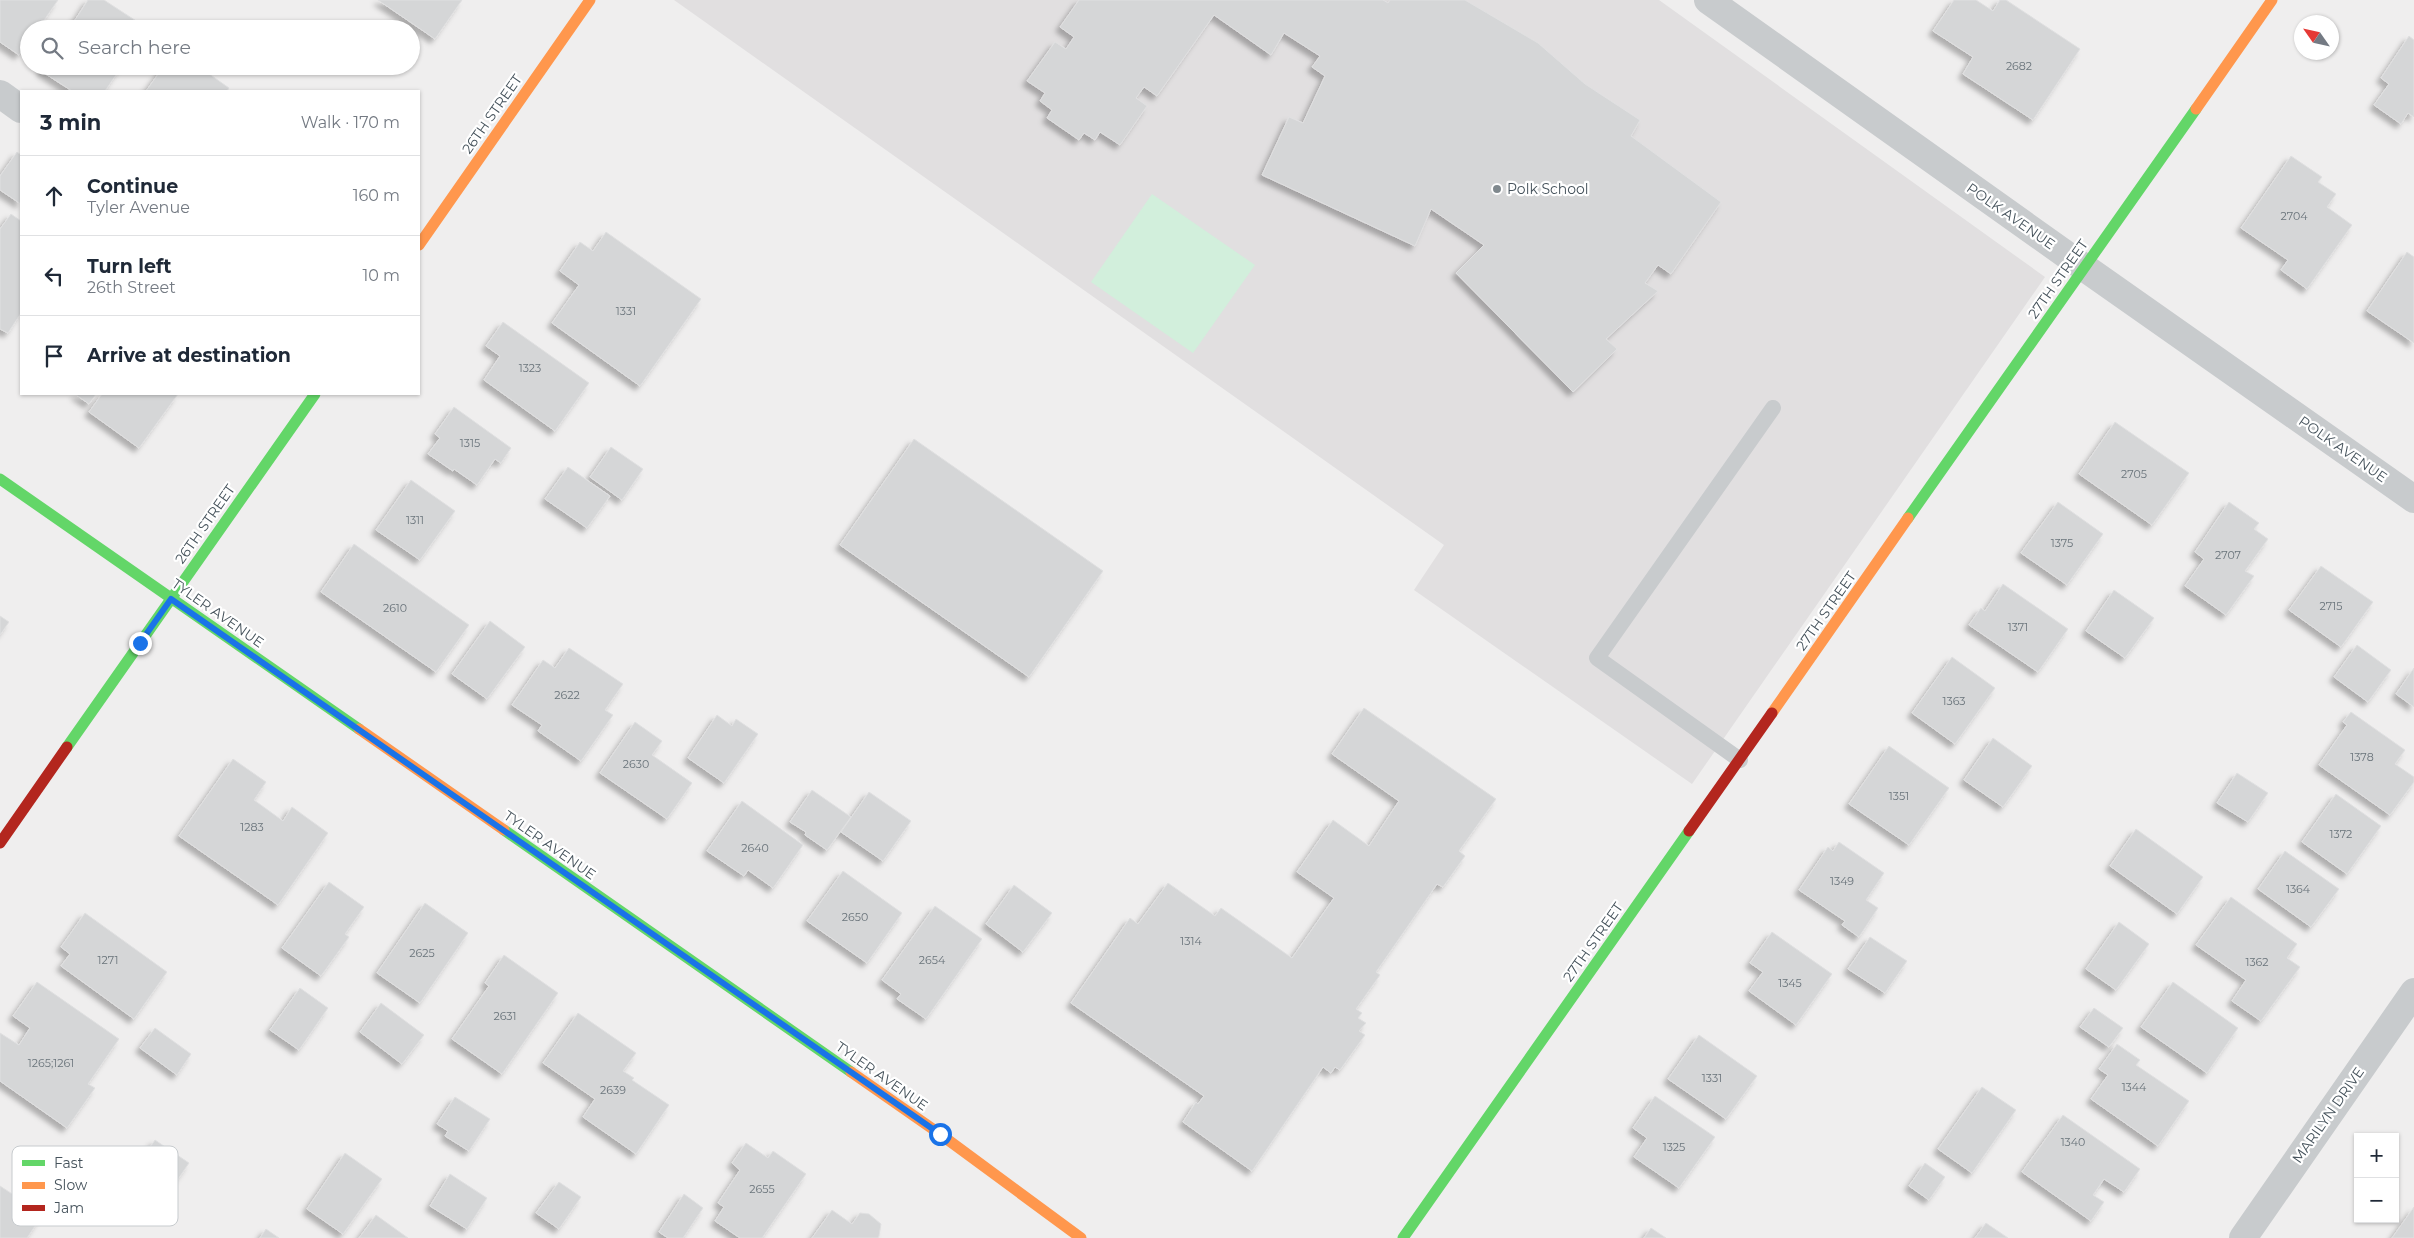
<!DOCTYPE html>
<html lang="en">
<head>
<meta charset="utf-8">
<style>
	:root { --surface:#fff; --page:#f6f6f7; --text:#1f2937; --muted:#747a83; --line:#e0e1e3 }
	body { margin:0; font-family:Montserrat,sans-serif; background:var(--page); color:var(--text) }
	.controls { position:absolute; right:15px; bottom:15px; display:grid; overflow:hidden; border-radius:0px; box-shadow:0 1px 4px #0004 }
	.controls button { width:45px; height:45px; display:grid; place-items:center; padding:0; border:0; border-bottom:1px solid var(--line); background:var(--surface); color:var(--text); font:25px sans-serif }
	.compass { position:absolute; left:2294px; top:15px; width:45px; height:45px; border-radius:50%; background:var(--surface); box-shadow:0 1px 4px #0004; rotate:304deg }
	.stop { position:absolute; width:15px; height:15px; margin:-11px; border:4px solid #1a73e8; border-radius:50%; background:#fff }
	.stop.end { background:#1a73e8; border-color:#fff; box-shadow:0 1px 5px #0008 }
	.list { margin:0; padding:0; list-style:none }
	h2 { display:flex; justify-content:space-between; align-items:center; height:65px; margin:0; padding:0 20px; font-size:21px }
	h2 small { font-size:16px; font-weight:400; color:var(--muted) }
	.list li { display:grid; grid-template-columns:32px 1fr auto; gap:15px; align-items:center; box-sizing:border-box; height:80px; padding:0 20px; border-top:1px solid var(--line) }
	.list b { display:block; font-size:19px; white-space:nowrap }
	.list p { margin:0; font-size:16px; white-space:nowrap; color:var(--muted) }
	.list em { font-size:16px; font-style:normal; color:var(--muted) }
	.icon { flex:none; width:28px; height:28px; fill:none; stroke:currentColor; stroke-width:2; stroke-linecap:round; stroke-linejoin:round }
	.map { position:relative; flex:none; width:2414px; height:1238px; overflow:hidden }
	.search { position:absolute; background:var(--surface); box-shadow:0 1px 4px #0004; left:20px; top:20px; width:400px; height:55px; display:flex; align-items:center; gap:12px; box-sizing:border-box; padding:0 18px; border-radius:28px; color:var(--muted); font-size:19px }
	.panel { position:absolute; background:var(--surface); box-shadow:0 1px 4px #0004; left:20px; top:90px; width:400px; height:305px; border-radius:0px }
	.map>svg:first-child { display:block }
	.education { fill:#e1dfe0 }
	.green { fill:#d2efdc }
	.building { fill:#d5d6d7; stroke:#e0e0e1; filter:url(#shadow) }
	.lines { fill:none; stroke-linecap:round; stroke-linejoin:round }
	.lane { stroke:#c8cbcd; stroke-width:16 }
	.street { stroke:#c8cbcd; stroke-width:28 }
	.fast { stroke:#63d668; stroke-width:11 }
	.slow { stroke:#ff974d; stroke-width:11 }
	.jam { stroke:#b3261e; stroke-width:11 }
	.route { stroke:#1a73e8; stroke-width:6 }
	.poi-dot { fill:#80898e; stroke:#fff; stroke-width:2 }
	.labels { text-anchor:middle; stroke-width:4.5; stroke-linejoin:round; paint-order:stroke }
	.number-label { font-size:11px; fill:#6a747b }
	.street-label { font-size:14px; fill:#45525b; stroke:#fff }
	.poi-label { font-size:14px; fill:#45525b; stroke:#fff; text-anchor:start }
	.key { fill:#fff; stroke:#c7cbce; stroke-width:1 }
	.key-label { font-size:14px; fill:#45525b }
</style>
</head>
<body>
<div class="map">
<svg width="2414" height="1238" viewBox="0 0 2414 1238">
	<defs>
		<filter id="shadow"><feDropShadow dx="-4.5" dy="4.5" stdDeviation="2.5" flood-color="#0004"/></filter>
	</defs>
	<rect width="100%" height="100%" fill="#efeeee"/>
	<path class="education" d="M 674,0 L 1659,0 L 2045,277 L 1692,784 L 1414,590 L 1444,545 Z"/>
	<path class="green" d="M 1152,194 L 1255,265 L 1193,353 L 1091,282 Z"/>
	<path class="building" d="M 0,0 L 58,0 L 38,29 L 29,29 L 29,42 L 19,55 L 0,42 Z
		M 88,0 L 104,0 L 147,28 L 69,29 Z
		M 378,0 L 462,0 L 435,39 Z
		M 1079,0 L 1383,0 L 1388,3 L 1390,0 L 1465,0 L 1538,43 L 1585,84 L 1640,120 L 1631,136 L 1721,202 L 1671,274 L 1658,265 L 1645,283 L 1658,291 L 1606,339 L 1617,349 L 1573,392 L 1456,273 L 1484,245 L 1431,209 L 1415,246 L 1262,175 L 1289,117 L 1303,123 L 1325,76 L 1312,67 L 1320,56 L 1284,33 L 1271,55 L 1214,15 L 1157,96 L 1144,87 L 1136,98 L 1147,106 L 1120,145 L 1100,132 L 1095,140 L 1084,133 L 1079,140 L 1047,118 L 1052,110 L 1040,101 L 1045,93 L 1027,81 L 1055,42 L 1066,49 L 1074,37 L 1060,27 Z
		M 1954,0 L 1976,0 L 1993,11 L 2000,0 L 2006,0 L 2080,49 L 2033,120 L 1963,74 L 1973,57 L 1933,31 Z
		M 2409,36 L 2414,40 L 2414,117 L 2408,113 L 2401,124 L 2374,105 L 2389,84 L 2381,78 Z
		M 44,66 L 122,66 L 105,91 L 72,91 L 41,71 Z
		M 164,66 L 198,66 L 229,88 L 227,91 L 146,91 Z
		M 17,152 L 21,155 L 21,204 L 0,190 L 0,176 Z
		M 2291,156 L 2322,177 L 2318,182 L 2336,194 L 2327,207 L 2352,225 L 2307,289 L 2281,270 L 2288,260 L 2241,228 Z
		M 11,214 L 21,221 L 21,313 L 8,333 L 0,329 L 0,229 Z
		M 606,232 L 701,299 L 640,386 L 552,323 L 579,285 L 560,271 L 580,242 L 593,251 Z
		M 2407,252 L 2414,257 L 2414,343 L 2367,311 Z
		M 503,322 L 589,383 L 555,431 L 484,380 L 500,356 L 486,346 Z
		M 75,394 L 96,394 L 89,404 Z
		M 102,394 L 178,394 L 139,448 L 89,412 Z
		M 454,407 L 511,448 L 501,463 L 495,459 L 477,485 L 454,469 L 453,471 L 428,454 L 440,438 L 435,434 Z
		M 2115,422 L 2189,473 L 2152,525 L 2079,474 Z
		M 914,439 L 1103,571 L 1029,677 L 840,545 Z
		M 611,447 L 643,469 L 622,500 L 590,477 Z
		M 568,467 L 610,496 L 587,528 L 545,499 Z
		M 411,480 L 455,511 L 420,560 L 376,530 Z
		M 2058,502 L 2103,534 L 2067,585 L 2021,553 Z
		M 2229,502 L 2259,523 L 2254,529 L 2268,539 L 2245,571 L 2254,576 L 2226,615 L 2185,586 L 2204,559 L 2195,552 Z
		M 354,544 L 469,625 L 436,672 L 321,592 Z
		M 2321,566 L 2373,602 L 2341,647 L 2289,610 Z
		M 2003,584 L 2068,629 L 2038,672 L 1969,625 L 1981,608 L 1985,611 Z
		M 2114,590 L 2154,618 L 2125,658 L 2086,631 Z
		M 0,616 L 9,622 L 0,635 Z
		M 490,621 L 525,647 L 487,699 L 452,674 Z
		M 2357,645 L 2391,670 L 2368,702 L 2334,677 Z
		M 569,648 L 623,684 L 605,710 L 613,715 L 581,761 L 538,731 L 542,725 L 512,705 L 543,660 L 555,668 Z
		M 1952,657 L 1995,688 L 1955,744 L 1912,713 Z
		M 2414,668 L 2414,707 L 2396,694 Z
		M 1364,708 L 1496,799 L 1459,851 L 1465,856 L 1443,887 L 1437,884 L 1376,972 L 1380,975 L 1356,1009 L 1362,1013 L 1358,1018 L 1366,1023 L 1359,1031 L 1365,1035 L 1340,1070 L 1335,1067 L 1331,1073 L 1323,1067 L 1252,1171 L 1183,1122 L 1196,1102 L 1198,1104 L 1204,1096 L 1071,1003 L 1130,918 L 1138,924 L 1168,883 L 1215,916 L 1221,908 L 1292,958 L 1334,898 L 1297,872 L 1333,820 L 1369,846 L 1399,801 L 1332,754 Z
		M 2351,712 L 2405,750 L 2395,764 L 2414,777 L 2414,782 L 2390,815 L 2319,765 L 2347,725 L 2343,722 Z
		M 717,715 L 732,726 L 736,719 L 758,734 L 724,783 L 688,758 Z
		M 635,722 L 662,741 L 652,755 L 692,783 L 667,819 L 600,773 Z
		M 1993,738 L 2032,766 L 2003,807 L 1964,780 Z
		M 1889,746 L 1949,788 L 1909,845 L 1849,804 Z
		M 233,759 L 266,782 L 254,800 L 283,821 L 292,807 L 328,833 L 278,905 L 179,836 Z
		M 2237,773 L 2268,793 L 2248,822 L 2217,803 Z
		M 812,790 L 851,817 L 827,850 L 805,835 L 806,832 L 790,822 Z
		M 869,792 L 911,821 L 883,861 L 841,832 Z
		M 2336,794 L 2381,826 L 2347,874 L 2302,842 Z
		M 742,801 L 803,845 L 773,888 L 748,870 L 744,876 L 707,851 Z
		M 2136,829 L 2203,877 L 2177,914 L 2110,866 Z
		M 1839,842 L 1884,873 L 1866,900 L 1878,908 L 1859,937 L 1842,925 L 1845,921 L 1799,890 L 1828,847 L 1833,851 Z
		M 2285,851 L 2339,889 L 2311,927 L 2258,889 Z
		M 843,871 L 902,913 L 867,963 L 807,921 Z
		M 329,882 L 364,907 L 345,934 L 349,937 L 321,976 L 282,948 Z
		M 1014,885 L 1052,913 L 1023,952 L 986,924 Z
		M 2231,897 L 2297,944 L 2287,958 L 2300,967 L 2261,1021 L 2232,1001 L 2246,980 L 2196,945 Z
		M 425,903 L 468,933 L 420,1003 L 377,973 Z
		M 935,906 L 982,939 L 926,1019 L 897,999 L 901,994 L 882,980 Z
		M 85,913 L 167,972 L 134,1019 L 61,966 L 70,954 L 61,947 Z
		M 2119,922 L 2149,944 L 2116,990 L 2086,969 Z
		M 1772,932 L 1832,974 L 1796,1025 L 1749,991 L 1763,972 L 1750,963 Z
		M 1870,937 L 1907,961 L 1885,993 L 1848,969 Z
		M 504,955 L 558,993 L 502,1074 L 452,1039 L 489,986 L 485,983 Z
		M 37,982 L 119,1039 L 88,1084 L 95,1088 L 67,1128 L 0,1081 L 0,1033 L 19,1045 L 30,1028 L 13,1016 Z
		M 2173,982 L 2238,1028 L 2207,1073 L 2141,1027 Z
		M 300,988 L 328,1008 L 299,1050 L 270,1030 Z
		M 381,1003 L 424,1035 L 402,1064 L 360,1032 Z
		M 2094,1008 L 2123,1028 L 2109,1047 L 2080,1027 Z
		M 578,1013 L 636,1053 L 623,1071 L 634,1078 L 632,1080 L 669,1105 L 636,1154 L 583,1117 L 595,1099 L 543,1063 Z
		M 155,1028 L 191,1054 L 177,1075 L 140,1048 Z
		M 1699,1035 L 1757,1076 L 1726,1119 L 1668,1079 Z
		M 2117,1044 L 2140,1060 L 2136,1065 L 2189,1101 L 2158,1146 L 2091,1099 L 2108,1075 L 2099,1069 Z
		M 1982,1087 L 2016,1110 L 1972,1173 L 1938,1149 Z
		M 1655,1096 L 1715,1137 L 1679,1188 L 1634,1157 L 1647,1138 L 1633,1128 Z
		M 455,1097 L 490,1119 L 469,1151 L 445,1136 L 448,1131 L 437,1124 Z
		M 2063,1115 L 2140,1169 L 2124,1192 L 2104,1179 L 2093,1195 L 2104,1202 L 2091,1221 L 2022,1172 Z
		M 155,1140 L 189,1163 L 153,1216 L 119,1192 Z
		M 746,1143 L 768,1158 L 773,1151 L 806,1174 L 762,1238 L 740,1238 L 715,1221 L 724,1207 L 718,1203 L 740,1170 L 732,1163 Z
		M 345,1153 L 382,1179 L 343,1234 L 307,1209 Z
		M 1925,1163 L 1945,1177 L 1929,1200 L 1909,1186 Z
		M 450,1174 L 487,1198 L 467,1229 L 430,1206 Z
		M 559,1182 L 581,1197 L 559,1229 L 536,1213 Z
		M 0,1186 L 43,1214 L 27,1238 L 0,1238 Z
		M 684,1194 L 703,1208 L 683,1238 L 668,1238 L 659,1232 Z
		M 2414,1207 L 2414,1238 L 2392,1238 Z
		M 832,1210 L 852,1224 L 860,1213 L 869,1214 L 881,1224 L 879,1236 L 878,1238 L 812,1238 Z
		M 376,1215 L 408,1238 L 359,1238 Z
		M 1986,1223 L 2008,1238 L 1975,1238 Z
		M 1651,1228 L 1666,1238 L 1644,1238 Z
		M 266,1229 L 279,1238 L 260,1238 Z"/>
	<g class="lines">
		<path class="lane" d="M 1740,760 L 1597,658 L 1773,408"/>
		<path class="street" d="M 1708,0 L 2085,268 L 2414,499
			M 0,94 L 21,109
			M 2243,1238 L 2414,992"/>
		<path class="fast" d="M 0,479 L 359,729
			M 1908,518 L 2196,109
			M 67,747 L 315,394
			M 504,830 L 851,1072
			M 1403,1238 L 1689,831"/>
		<path class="slow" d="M 2196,109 L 2272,0
			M 419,245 L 590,0
			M 1772,713 L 1908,518
			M 359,729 L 504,830
			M 851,1072 L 940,1134 L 1081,1238"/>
		<path class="jam" d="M 1689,831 L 1772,713
			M 0,843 L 67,747"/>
	</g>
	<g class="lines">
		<path class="route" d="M 140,643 L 171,599 L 940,1134"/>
	</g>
	<circle class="poi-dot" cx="1497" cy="189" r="5"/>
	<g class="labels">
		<g class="number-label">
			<text x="2019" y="70">2682</text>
			<text x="2294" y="220">2704</text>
			<text x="626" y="315">1331</text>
			<text x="530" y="372">1323</text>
			<text x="470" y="447">1315</text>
			<text x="2134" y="478">2705</text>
			<text x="415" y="524">1311</text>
			<text x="2062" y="547">1375</text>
			<text x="2228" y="559">2707</text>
			<text x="2331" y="610">2715</text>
			<text x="395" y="612">2610</text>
			<text x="2018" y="631">1371</text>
			<text x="567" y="699">2622</text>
			<text x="1954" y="705">1363</text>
			<text x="2362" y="761">1378</text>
			<text x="636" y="768">2630</text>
			<text x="1899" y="800">1351</text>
			<text x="252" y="831">1283</text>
			<text x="2341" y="838">1372</text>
			<text x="755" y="852">2640</text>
			<text x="1842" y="885">1349</text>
			<text x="2298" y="893">1364</text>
			<text x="855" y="921">2650</text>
			<text x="1191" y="945">1314</text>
			<text x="422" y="957">2625</text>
			<text x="108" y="964">1271</text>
			<text x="932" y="964">2654</text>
			<text x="2257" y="966">1362</text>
			<text x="1790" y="987">1345</text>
			<text x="505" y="1020">2631</text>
			<text x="51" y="1067">1265;1261</text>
			<text x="1712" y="1082">1331</text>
			<text x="2134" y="1091">1344</text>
			<text x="613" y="1094">2639</text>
			<text x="2073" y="1146">1340</text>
			<text x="1674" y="1151">1325</text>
			<text x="762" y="1193">2655</text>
		</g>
		<g class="street-label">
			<text transform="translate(492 114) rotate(-55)" y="5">26TH STREET</text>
			<text transform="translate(2011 216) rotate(35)" y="5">POLK AVENUE</text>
			<text transform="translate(2058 279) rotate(-55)" y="5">27TH STREET</text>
			<text transform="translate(2343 449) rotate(35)" y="5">POLK AVENUE</text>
			<text transform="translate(205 524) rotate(-55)" y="5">26TH STREET</text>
			<text transform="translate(1826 611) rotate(-55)" y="5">27TH STREET</text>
			<text transform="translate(218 613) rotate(35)" y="5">TYLER AVENUE</text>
			<text transform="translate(550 845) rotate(35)" y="5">TYLER AVENUE</text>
			<text transform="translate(1593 942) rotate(-55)" y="5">27TH STREET</text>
			<text transform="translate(882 1076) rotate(35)" y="5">TYLER AVENUE</text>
			<text transform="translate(2328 1115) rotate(-55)" y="5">MARILYN DRIVE</text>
		</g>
		<g class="poi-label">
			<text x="1507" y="194">Polk School</text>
		</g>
	</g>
	<rect x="12" y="1146" width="166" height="80" rx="8" class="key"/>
	<rect x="22" y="1160" width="23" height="6" fill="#63d668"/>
	<rect x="22" y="1182" width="23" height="7" fill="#ff974d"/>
	<rect x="22" y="1205" width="23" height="6" fill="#b3261e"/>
	<g class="key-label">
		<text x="54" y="1168">Fast</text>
		<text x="54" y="1190">Slow</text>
		<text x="54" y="1213">Jam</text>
	</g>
</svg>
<div class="controls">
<button>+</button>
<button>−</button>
</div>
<svg class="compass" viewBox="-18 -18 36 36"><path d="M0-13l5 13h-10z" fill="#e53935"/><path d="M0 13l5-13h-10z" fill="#747a83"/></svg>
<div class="stop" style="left:940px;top:1134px"></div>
<div class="stop end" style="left:140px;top:643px"></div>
<div class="search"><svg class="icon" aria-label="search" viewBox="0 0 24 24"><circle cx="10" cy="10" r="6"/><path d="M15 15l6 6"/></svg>Search here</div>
<section class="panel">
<h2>3 min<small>Walk · 170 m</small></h2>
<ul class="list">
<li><svg class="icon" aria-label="ahead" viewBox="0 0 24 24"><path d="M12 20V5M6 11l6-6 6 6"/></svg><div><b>Continue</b><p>Tyler Avenue</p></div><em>160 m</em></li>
<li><svg class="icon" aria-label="left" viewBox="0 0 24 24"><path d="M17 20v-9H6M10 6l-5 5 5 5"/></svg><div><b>Turn left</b><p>26th Street</p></div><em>10 m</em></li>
<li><svg class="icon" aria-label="arrive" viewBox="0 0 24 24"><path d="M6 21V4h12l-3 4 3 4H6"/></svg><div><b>Arrive at destination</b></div></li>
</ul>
</section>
</div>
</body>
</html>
